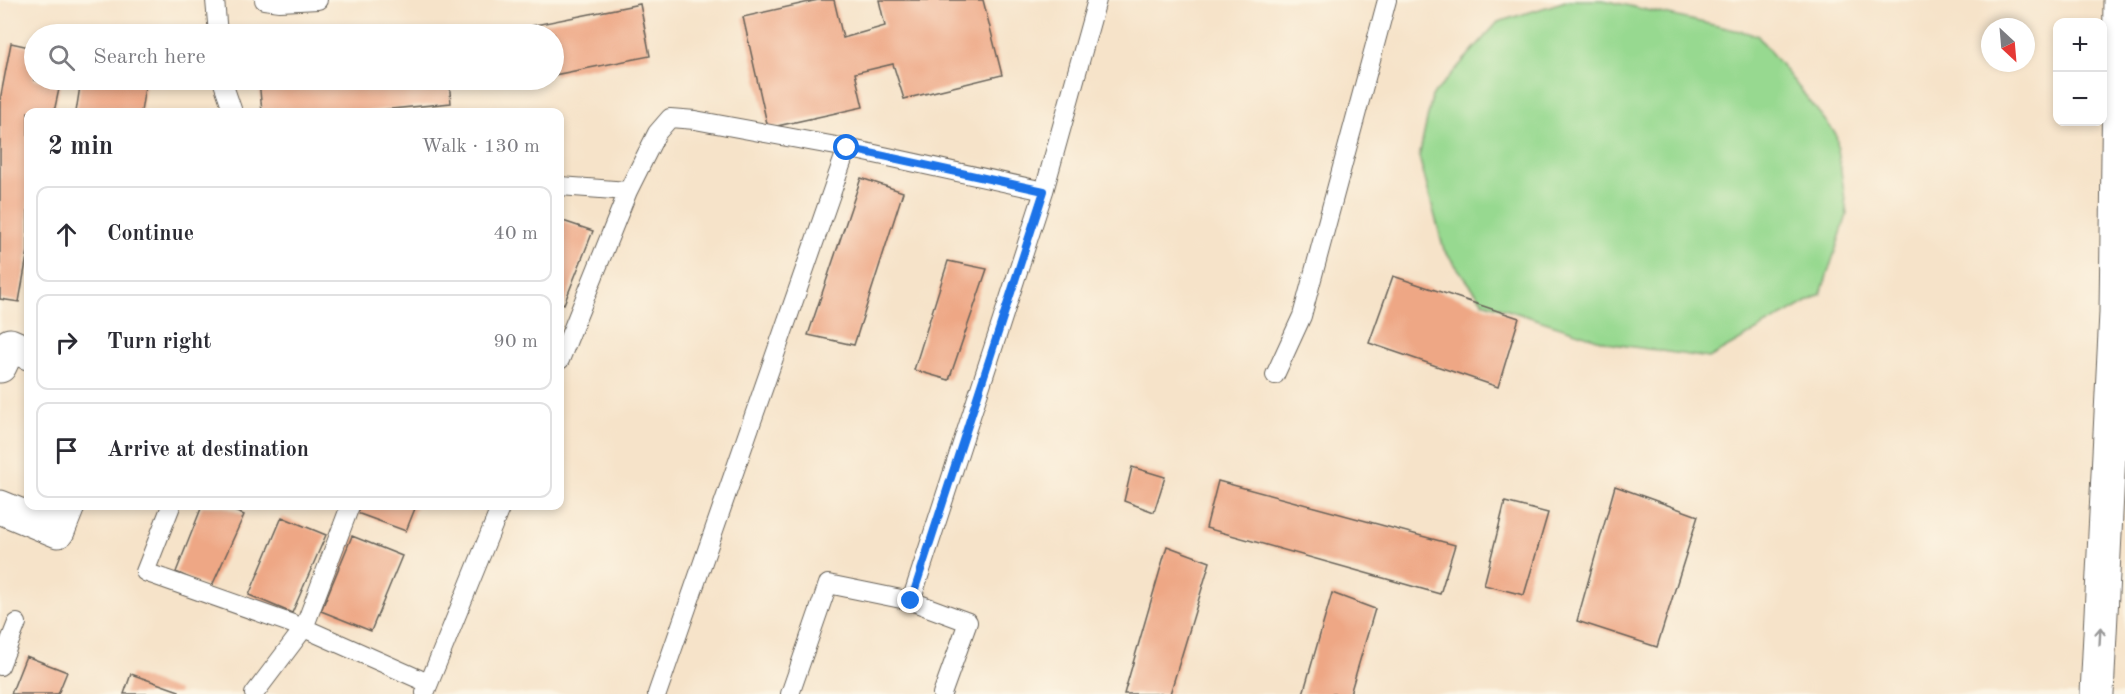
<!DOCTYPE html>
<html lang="en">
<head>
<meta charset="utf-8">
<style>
	:root { --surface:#fff; --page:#f2f2f3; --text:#2b2b33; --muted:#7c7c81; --line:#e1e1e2 }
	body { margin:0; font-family:"Old Standard TT",serif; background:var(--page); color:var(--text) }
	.controls { position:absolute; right:18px; top:18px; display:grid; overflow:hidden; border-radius:12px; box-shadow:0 3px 9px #0003 }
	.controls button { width:54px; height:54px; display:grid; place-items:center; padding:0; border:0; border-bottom:2px solid var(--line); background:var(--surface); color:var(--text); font:30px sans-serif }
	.compass { position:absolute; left:1981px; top:18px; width:54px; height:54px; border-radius:50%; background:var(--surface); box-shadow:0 3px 9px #0003; rotate:154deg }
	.stop { position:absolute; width:18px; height:18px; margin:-14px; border:4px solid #1a73e8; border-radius:50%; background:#fff }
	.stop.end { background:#1a73e8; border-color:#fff; box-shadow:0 2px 6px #0008 }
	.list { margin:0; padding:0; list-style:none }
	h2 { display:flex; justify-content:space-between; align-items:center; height:78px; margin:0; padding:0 24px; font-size:26px }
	h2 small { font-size:20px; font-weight:400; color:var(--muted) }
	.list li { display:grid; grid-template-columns:39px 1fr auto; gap:18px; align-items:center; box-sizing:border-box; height:96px; margin:0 12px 12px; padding:0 12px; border:2px solid var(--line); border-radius:12px }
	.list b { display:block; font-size:22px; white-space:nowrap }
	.list em { font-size:20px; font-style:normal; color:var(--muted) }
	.icon { flex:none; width:33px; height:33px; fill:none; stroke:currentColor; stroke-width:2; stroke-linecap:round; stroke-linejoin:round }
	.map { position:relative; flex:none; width:2125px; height:694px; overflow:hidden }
	.search { position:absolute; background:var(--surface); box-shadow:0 3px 9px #0003; left:24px; top:24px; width:540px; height:66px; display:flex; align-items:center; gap:15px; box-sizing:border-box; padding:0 21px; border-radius:33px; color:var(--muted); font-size:22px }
	.panel { position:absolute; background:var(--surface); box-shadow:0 3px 9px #0003; left:24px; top:108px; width:540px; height:402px; border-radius:12px }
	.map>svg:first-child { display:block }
	.green { fill:#97d990; stroke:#5a7a56; stroke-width:1.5 }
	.building { fill:#eea785 }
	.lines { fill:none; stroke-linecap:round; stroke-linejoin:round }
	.service-casing { stroke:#686259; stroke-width:20 }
	.minor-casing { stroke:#686259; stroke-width:35 }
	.trunk-casing { stroke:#686259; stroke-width:35 }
	.service { stroke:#fff; stroke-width:18 }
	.minor { stroke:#fff; stroke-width:33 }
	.trunk { stroke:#fff; stroke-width:33 }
	.oneway { stroke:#999 }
	.route { stroke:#1a73e8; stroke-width:8 }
</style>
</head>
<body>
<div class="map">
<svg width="2125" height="694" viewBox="0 0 2125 694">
	<rect width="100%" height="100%" fill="#fcf5e5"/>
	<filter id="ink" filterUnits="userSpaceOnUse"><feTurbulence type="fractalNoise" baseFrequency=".0167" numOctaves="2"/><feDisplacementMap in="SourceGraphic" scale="12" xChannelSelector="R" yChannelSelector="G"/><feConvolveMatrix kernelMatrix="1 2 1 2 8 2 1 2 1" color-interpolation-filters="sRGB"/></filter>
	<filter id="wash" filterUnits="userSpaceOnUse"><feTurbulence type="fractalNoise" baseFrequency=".008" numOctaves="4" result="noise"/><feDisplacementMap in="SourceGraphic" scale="24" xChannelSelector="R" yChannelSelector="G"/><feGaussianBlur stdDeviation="1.35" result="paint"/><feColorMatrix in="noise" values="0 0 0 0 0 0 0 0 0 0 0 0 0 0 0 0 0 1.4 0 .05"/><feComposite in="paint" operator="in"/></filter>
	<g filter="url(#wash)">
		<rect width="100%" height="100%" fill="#f6e3c9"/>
		<path class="green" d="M 1569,0 L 1603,0 L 1757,35 L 1836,134 L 1847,215 L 1821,294 L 1709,358 L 1613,344 L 1483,302 L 1444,250 L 1419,157 L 1432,96 L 1498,22 Z"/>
		<g id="blocks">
			<path class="building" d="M 818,0 L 834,0 L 843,38 L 885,26 L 879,0 L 983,0 L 1002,75 L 904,99 L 893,64 L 855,73 L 863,107 L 768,128 L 743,17 Z
				M 640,4 L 650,56 L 554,75 L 554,34 L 532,34 L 530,26 Z
				M 11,43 L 34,48 L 34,80 L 61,80 L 54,112 L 28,112 L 28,251 L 19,302 L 0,299 L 0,100 Z
				M 81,80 L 146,80 L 141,112 L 76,112 Z
				M 259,80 L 449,80 L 451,103 L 361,112 L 262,112 Z
				M 861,178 L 903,192 L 854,345 L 808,335 Z
				M 560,220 L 593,231 L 564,304 L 560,302 Z
				M 948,261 L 987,269 L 949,380 L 914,370 Z
				M 1393,276 L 1519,318 L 1498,387 L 1369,343 Z
				M 1132,467 L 1165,477 L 1154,512 L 1124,501 Z
				M 1218,481 L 1455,545 L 1440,594 L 1206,528 Z
				M 1615,486 L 1698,516 L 1657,647 L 1577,621 Z
				M 1505,502 L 1548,513 L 1524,595 L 1484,585 Z
				M 202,506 L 222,506 L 244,515 L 211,588 L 176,572 Z
				M 360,506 L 416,506 L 406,531 L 357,513 Z
				M 282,517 L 326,535 L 292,613 L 249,595 Z
				M 352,536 L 402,556 L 371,631 L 321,611 Z
				M 1167,546 L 1210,562 L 1170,694 L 1124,694 Z
				M 1332,593 L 1375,609 L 1350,694 L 1303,694 Z
				M 26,656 L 67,672 L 58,694 L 11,694 Z
				M 131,674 L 179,691 L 178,694 L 124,694 Z"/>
		</g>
	</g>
	<g filter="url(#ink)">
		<use href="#blocks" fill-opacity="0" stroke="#686259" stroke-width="1.5"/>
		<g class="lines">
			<g class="service-casing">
				<path id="service" d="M 215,0 L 218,34
					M 264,0 L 280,2 L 318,0
					M 222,80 L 233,112
					M 560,186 L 628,191
					M 560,360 L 628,191 L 657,133 L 670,118 L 695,120 L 847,148 L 1044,191
					M 1275,375 L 1302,316 L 1387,0
					M 171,506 L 145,572 L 304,628 L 428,683
					M 911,601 L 1044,191 L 1097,0
					M 0,666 L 17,623
					M 425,693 L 501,506
					M 254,694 L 304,628 L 350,506
					M 657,694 L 847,148
					M 790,694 L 828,584 L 911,601 L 968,622 L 942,694"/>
			</g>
			<g class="minor-casing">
				<path id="minor" d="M 0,366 L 10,345 L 28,353
					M 0,507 L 58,531 L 68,506"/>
			</g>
			<g class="trunk-casing">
				<path id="trunk" d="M 2097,694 L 2116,313 L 2120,0"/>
			</g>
			<use href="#service" class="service"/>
			<use href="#minor" class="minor"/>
			<use href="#trunk" class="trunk"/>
		</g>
		<defs><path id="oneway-shaft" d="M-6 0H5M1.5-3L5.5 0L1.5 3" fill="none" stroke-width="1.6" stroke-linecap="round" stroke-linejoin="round" transform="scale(1.5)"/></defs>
		<use class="oneway" href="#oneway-shaft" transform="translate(2100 636) rotate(-87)"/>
	</g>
	<g class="lines" filter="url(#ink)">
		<path class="route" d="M 847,148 L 1044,191 L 911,601"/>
	</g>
</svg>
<div class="controls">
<button>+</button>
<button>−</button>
</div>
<svg class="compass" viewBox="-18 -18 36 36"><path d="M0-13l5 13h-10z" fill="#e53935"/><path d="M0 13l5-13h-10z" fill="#7c7c81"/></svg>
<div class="stop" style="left:847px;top:148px"></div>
<div class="stop end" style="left:911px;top:601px"></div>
<div class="search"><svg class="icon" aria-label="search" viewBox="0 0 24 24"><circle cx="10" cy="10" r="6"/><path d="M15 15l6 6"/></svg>Search here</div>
<section class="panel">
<h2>2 min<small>Walk · 130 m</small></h2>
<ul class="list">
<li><svg class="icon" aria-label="ahead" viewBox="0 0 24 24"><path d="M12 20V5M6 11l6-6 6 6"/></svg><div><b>Continue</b></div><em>40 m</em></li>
<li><svg class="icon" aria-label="right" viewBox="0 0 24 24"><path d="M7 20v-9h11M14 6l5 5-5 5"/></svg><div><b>Turn right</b></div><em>90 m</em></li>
<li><svg class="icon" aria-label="arrive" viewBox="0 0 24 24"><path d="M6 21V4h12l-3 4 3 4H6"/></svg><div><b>Arrive at destination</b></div></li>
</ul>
</section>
</div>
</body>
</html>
